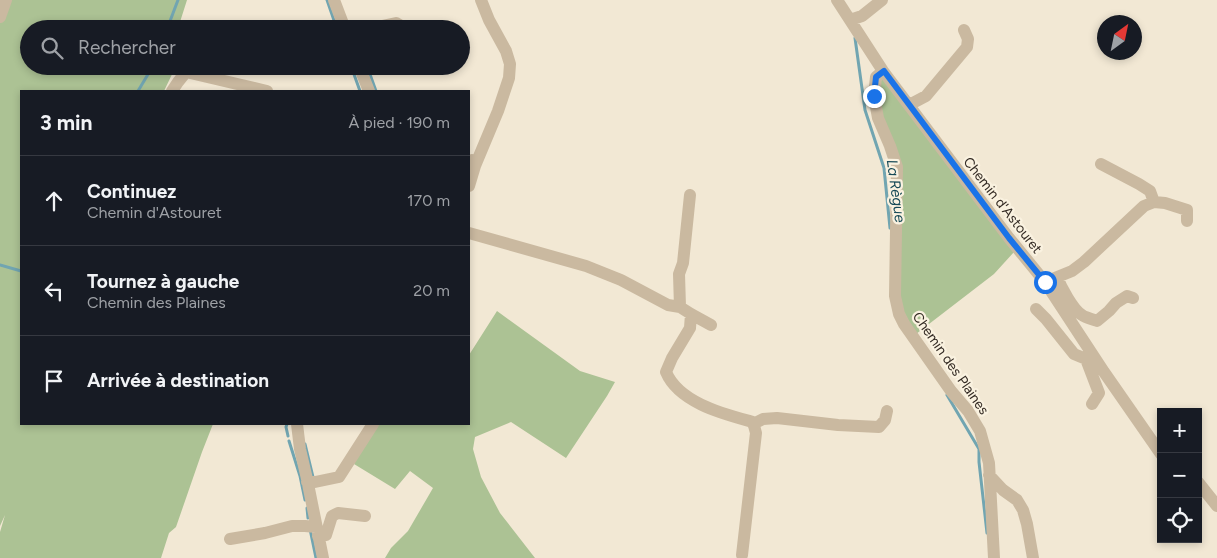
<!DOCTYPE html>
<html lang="fr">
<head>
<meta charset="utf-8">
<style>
	:root { --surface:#171b24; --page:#20242c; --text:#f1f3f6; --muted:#9ea1a6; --line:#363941 }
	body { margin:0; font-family:Figtree,sans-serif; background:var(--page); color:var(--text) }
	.controls { position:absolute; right:15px; bottom:15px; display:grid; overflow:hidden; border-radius:0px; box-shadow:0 2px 8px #0003 }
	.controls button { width:45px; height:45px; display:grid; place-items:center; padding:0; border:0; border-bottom:1px solid var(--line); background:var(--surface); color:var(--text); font:25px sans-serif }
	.compass { position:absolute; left:1097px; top:15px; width:45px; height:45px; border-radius:50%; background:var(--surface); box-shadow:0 2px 8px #0003; rotate:33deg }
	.stop { position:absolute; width:15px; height:15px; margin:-11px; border:4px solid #1a73e8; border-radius:50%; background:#fff }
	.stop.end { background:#1a73e8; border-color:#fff; box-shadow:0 1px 5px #0008 }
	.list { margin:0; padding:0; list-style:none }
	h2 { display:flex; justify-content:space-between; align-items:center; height:65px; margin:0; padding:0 20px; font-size:21px }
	h2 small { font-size:16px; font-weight:400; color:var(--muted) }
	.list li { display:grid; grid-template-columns:32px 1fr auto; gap:15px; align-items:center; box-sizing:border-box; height:90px; padding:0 20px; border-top:1px solid var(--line) }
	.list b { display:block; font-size:19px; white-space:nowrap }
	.list p { margin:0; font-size:16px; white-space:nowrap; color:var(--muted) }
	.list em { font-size:16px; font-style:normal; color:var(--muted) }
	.icon { flex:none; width:28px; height:28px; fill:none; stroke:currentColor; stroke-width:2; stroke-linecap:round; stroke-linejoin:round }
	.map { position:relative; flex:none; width:1217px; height:558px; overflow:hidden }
	.search { position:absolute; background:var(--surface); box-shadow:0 2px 8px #0003; left:20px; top:20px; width:450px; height:55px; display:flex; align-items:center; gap:12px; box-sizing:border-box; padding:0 18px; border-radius:28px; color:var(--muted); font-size:19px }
	.panel { position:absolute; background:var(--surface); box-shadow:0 2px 8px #0003; left:20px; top:90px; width:450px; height:335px; border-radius:0px }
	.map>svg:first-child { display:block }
	.green { fill:#acc294 }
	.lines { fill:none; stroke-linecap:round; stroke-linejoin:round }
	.stream { stroke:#71a5b1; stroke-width:3 }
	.minor { stroke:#cab9a0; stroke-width:12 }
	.route { stroke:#1a73e8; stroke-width:6 }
	.labels { text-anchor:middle; stroke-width:4.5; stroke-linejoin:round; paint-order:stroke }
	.street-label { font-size:14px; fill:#342b24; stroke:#faf2e0 }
	.water-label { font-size:15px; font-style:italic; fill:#174a57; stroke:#faf2e0 }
</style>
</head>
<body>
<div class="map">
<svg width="1217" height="558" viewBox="0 0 1217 558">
	<rect width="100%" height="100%" fill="#f2e8d4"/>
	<path class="green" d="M 0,0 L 187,0 L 180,22 L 184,29 L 29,29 L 29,66 L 176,66 L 164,91 L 21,91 L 21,424 L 213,424 L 202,452 L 176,527 L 169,533 L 161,558 L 0,558 L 0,532 L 5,515 L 0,526 Z
		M 882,77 L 1014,252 L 994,274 L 916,334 L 902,309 L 900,299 L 900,214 L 877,97 Z
		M 497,311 L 580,371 L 615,382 L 607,396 L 566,458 L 511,422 L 475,437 L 473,449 L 481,477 L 500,513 L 535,558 L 385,558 L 391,548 L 408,531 L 433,488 L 410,471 L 395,489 L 354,464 L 373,424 L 469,424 L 469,355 Z"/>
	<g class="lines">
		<path class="stream" d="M 327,0 L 337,29
			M 167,29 L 178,0
			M 855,38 L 865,110 L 884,168 L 890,228
			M 351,66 L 360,91
			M 367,66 L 376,91
			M 138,91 L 153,66
			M 0,265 L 21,271
			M 947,395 L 979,449 L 979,462 L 987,533
			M 287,424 L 286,427 L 288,436
			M 289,441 L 300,476 L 305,500
			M 305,444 L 313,477
			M 307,508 L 308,518
			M 310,529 L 316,558"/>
		<path class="minor" d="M 334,0 L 345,29
			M 837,0 L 883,71 L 1009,238 L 1045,282 L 1104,372 L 1161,454
			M 0,17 L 6,0
			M 850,20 L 862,16 L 882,0
			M 368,29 L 396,23 L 401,26 L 402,29
			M 359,66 L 369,91
			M 883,71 L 876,77 L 874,96 L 878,118 L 890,146 L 897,167 L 895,296 L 899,314 L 904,324 L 951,391 L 968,411 L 980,431 L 989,463 L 994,558
			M 172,91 L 178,82 L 186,72 L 267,91
			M 909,105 L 926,96 L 967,47 L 968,39 L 964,30
			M 475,166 L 498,111 L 509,78 L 510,64 L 506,51 L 489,20 L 481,0
			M 469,186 L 475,166 L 472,160
			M 1154,202 L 1165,203 L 1187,210 L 1187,221
			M 469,233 L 586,266 L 621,280 L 668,305 L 680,307 L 691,314 L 711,325
			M 1057,277 C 1061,287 1073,310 1082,315 C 1086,318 1093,319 1097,321 L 1109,311 L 1116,303 L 1127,296 L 1133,298
			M 1045,282 L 1072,271 L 1084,262 L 1144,206 L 1154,202 L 1150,191 L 1139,184 L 1101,164
			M 680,307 L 679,274 L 683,263 L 690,195
			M 1036,309 L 1046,319 L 1074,354 L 1086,359 L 1092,355
			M 691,314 L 690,328 L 672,358 L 666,372 C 679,403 724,414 753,422 L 756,433 L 742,555
			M 1086,359 L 1099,393 L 1092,404
			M 297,424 L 300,449 L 307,479 L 323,558
			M 753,424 L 763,419 L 777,418 L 838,425 L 879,427 L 885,420 L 887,411
			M 989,475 L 1003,490 L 1017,500 L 1023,510 L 1027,524 L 1033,558
			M 307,482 L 315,482 L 339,477 L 373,424
			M 1198,482 L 1217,506
			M 318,536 L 326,535 L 332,516 L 338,513 L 365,516
			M 230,539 L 265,533 L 292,526 L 305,526 L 316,527"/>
	</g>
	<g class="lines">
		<path class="route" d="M 874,96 L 876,77 L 884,71 L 1009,238 L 1045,282"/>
	</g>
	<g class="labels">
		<g class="street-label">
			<text transform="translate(1003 205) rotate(52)" y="5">Chemin d'Astouret</text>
			<text transform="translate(951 363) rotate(55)" y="5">Chemin des Plaines</text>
		</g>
		<g class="water-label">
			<text transform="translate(896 191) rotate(82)" y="5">La Règue</text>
		</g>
	</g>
</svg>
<div class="controls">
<button>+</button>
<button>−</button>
<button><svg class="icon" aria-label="locate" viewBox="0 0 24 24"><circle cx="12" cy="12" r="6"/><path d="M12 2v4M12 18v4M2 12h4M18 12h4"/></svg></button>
</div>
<svg class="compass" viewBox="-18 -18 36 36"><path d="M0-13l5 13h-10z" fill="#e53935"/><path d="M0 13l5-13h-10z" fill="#9ea1a6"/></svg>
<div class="stop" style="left:1045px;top:282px"></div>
<div class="stop end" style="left:874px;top:96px"></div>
<div class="search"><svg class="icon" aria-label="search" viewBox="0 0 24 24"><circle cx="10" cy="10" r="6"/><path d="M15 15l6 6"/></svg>Rechercher</div>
<section class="panel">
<h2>3 min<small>À pied · 190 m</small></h2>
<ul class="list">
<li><svg class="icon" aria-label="ahead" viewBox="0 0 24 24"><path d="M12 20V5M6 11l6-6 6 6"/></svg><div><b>Continuez</b><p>Chemin d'Astouret</p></div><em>170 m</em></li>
<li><svg class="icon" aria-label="left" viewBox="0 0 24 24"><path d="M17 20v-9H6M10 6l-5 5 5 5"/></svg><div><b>Tournez à gauche</b><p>Chemin des Plaines</p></div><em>20 m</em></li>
<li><svg class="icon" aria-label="arrive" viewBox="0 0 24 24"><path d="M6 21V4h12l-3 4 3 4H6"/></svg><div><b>Arrivée à destination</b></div></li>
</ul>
</section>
</div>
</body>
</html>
